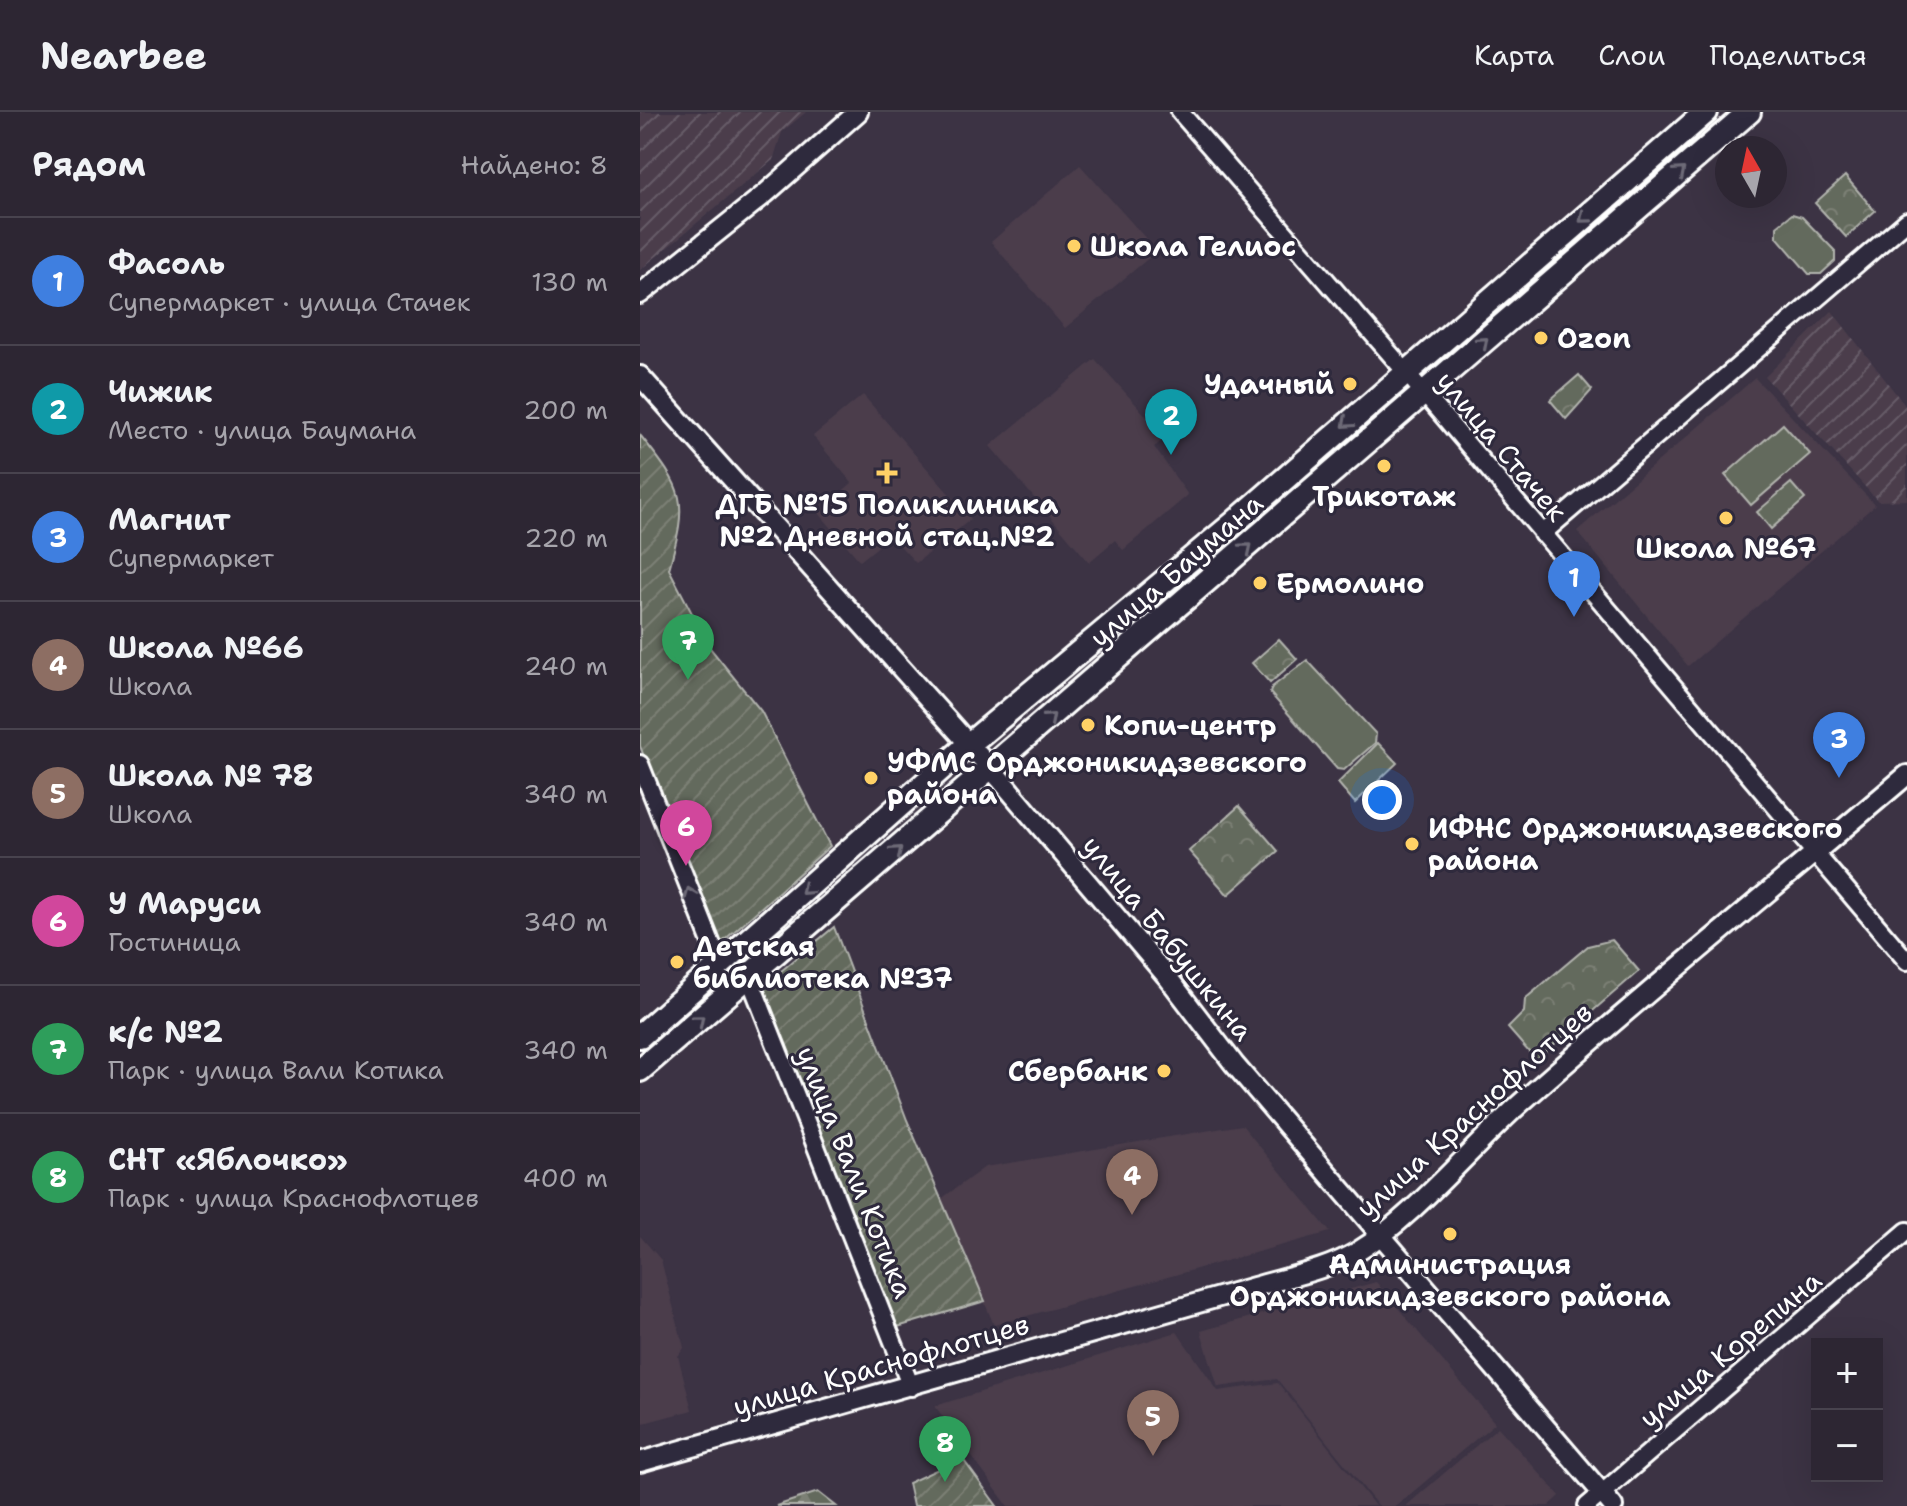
<!DOCTYPE html>
<html lang="ru">
<head>
<meta charset="utf-8">
<style>
	:root { --surface:#2d2633; --page:#39323f; --text:#f1f3f6; --muted:#a7a5ac; --line:#48434e; --accent:#db2777 }
	body { margin:0; font-family:"Shantell Sans",sans-serif; background:var(--page); color:var(--text) }
	.controls { position:absolute; right:24px; bottom:24px; display:grid; overflow:hidden; border-radius:0px; box-shadow:0 8px 32px #0002 }
	.controls button { width:72px; height:72px; display:grid; place-items:center; padding:0; border:0; border-bottom:2px solid var(--line); background:var(--surface); color:var(--text); font:40px sans-serif }
	.compass { position:absolute; left:1075px; top:24px; width:72px; height:72px; border-radius:50%; background:var(--surface); box-shadow:0 8px 32px #0002; rotate:351deg }
	.you { position:absolute; left:742px; top:688px; width:28px; height:28px; margin:-20px; border:6px solid #fff; border-radius:50%; background:#1a73e8; box-shadow:0 0 0 12px #1a73e833 }
	.badge { display:grid; place-items:center; width:52px; height:52px; border-radius:50%; background:var(--accent); color:#fff; font-size:26px; font-weight:700 }
	.pin { position:absolute; translate:-50% -66px; filter:drop-shadow(0 2px 4px #0008) }
	.pin::after { content:''; position:absolute; top:42px; width:28px; height:24px; background:inherit; clip-path:polygon(0 0,100% 0,50% 100%) }
	.list { margin:0; padding:0; list-style:none }
	h2 { display:flex; justify-content:space-between; align-items:center; height:104px; margin:0; padding:0 32px; font-size:34px }
	h2 small { font-size:26px; font-weight:400; color:var(--muted) }
	.list li { display:grid; grid-template-columns:52px 1fr auto; gap:24px; align-items:center; box-sizing:border-box; height:128px; padding:0 32px; border-top:2px solid var(--line) }
	.list b { display:block; font-size:30px; white-space:nowrap }
	.list p { margin:0; font-size:26px; white-space:nowrap; color:var(--muted) }
	.list em { font-size:26px; font-style:normal; color:var(--muted) }
	.map { position:relative; flex:none; width:1267px; height:1394px; overflow:hidden }
	header { display:flex; align-items:center; gap:48px; box-sizing:border-box; height:112px; padding:0 40px; background:var(--surface); border-bottom:2px solid var(--line) }
	header strong { font-size:38px }
	nav { display:flex; gap:44px; margin-inline-start:auto; font-size:28px }
	main { display:flex }
	aside { flex:1; background:var(--surface) }
	.map>svg:first-child { display:block }
	.built { fill:#4b3e4c }
	.industrial { fill:url(#industrial-furrows) }
	.forest { fill:url(#forest-firs); stroke:#b2b4ae; stroke-width:2 }
	.park { fill:url(#park-crowns); stroke:#b2b4ae; stroke-width:2 }
	.garden { fill:url(#garden-furrows); stroke:#b2b4ae; stroke-width:2 }
	.pitch { fill:#646a5d; stroke:#b2b4ae; stroke-width:2 }
	.lines { fill:none; stroke-linecap:round; stroke-linejoin:round }
	.minor-casing { stroke:#fff; stroke-width:22 }
	.tertiary-casing { stroke:#fff; stroke-width:24 }
	.secondary-casing { stroke:#fff; stroke-width:28 }
	.minor { stroke:#2f2a3d; stroke-width:16 }
	.tertiary { stroke:#2f2a3d; stroke-width:18 }
	.secondary { stroke:#2f2a3d; stroke-width:22 }
	.oneway { stroke:#6d6a77 }
	.poi-dot { fill:#ffd166; stroke:#2f2a3d; stroke-width:3 }
	.labels { text-anchor:middle; stroke-width:6; stroke-linejoin:round; paint-order:stroke }
	.poi-label { font-size:28px; font-weight:bold; fill:#fff; stroke:#2f2a3d; text-anchor:start }
	.street-label { font-size:28px; fill:#fff; stroke:#2f2a3d }
</style>
</head>
<body>
<header>
<strong>Nearbee</strong>
<nav><a>Карта</a><a>Слои</a><a>Поделиться</a></nav>
</header>
<main>
<aside>
<h2>Рядом<small>Найдено: 8</small></h2>
<ul class="list">
<li><span class="badge" style="background:#3f7fe0">1</span><div><b>Фасоль</b><p>Супермаркет · улица Стачек</p></div><em>130 m</em></li>
<li><span class="badge" style="background:#0f9aa8">2</span><div><b>Чижик</b><p>Место · улица Баумана</p></div><em>200 m</em></li>
<li><span class="badge" style="background:#3f7fe0">3</span><div><b>Магнит</b><p>Супермаркет</p></div><em>220 m</em></li>
<li><span class="badge" style="background:#8d6e63">4</span><div><b>Школа №66</b><p>Школа</p></div><em>240 m</em></li>
<li><span class="badge" style="background:#8d6e63">5</span><div><b>Школа № 78</b><p>Школа</p></div><em>340 m</em></li>
<li><span class="badge" style="background:#d1479c">6</span><div><b>У Маруси</b><p>Гостиница</p></div><em>340 m</em></li>
<li><span class="badge" style="background:#2e9e5b">7</span><div><b>к/с №2</b><p>Парк · улица Вали Котика</p></div><em>340 m</em></li>
<li><span class="badge" style="background:#2e9e5b">8</span><div><b>СНТ «Яблочко»</b><p>Парк · улица Краснофлотцев</p></div><em>400 m</em></li>
</ul>
</aside>
<div class="map">
<svg width="1267" height="1394" viewBox="0 0 1267 1394">
	<defs>
		<pattern id="industrial-furrows" width="10" height="10" patternUnits="userSpaceOnUse" patternTransform="scale(2)"><rect width="10" height="10" fill="#4b3e4c"/><path d="M-1 1l2-2M0 10L10 0M9 11l2-2" fill="none" stroke="#665b67"/></pattern>
		<pattern id="forest-firs" width="22" height="20" patternUnits="userSpaceOnUse" patternTransform="scale(2)"><rect width="22" height="20" fill="#646a5d"/><path d="M5 1l3.5 6h-7zM16 11l3.5 6h-7z" fill="#7b8075"/></pattern>
		<pattern id="park-crowns" width="20" height="18" patternUnits="userSpaceOnUse" patternTransform="scale(2)"><rect width="20" height="18" fill="#646a5d"/><path d="M2 6a3 3 0 1 1 6 0M12 15a3 3 0 1 1 6 0" fill="none" stroke="#7b8075"/></pattern>
		<pattern id="garden-furrows" width="10" height="10" patternUnits="userSpaceOnUse" patternTransform="scale(2)"><rect width="10" height="10" fill="#646a5d"/><path d="M-1 1l2-2M0 10L10 0M9 11l2-2" fill="none" stroke="#7b8075"/></pattern>
	</defs>
	<rect width="100%" height="100%" fill="#3c3344"/>
	<filter id="ink" filterUnits="userSpaceOnUse"><feTurbulence type="fractalNoise" baseFrequency=".0125" numOctaves="2"/><feDisplacementMap in="SourceGraphic" scale="16" xChannelSelector="R" yChannelSelector="G"/><feConvolveMatrix kernelMatrix="1 2 1 2 8 2 1 2 1" color-interpolation-filters="sRGB"/></filter>
	<g filter="url(#ink)">
		<path class="built" d="M 440,53 L 517,139 L 425,216 L 351,130 Z
			M 455,247 L 526,326 L 514,335 L 548,383 L 483,438 L 475,428 L 449,450 L 350,334 Z
			M 1115,266 L 1235,393 L 1048,554 L 937,419 Z
			M 223,283 L 331,407 L 276,451 L 251,424 L 220,449 L 178,400 L 212,371 L 173,324 Z
			M 602,1013 L 690,1120 L 354,1213 L 301,1087 L 345,1055 Z
			M 0,1124 L 21,1148 L 44,1236 L 38,1244 L 52,1298 L 0,1312 Z
			M 736,1170 L 855,1311 L 756,1394 L 738,1394 L 637,1267 L 578,1275 L 561,1219 Z
			M 537,1220 L 578,1279 L 638,1271 L 735,1394 L 368,1394 L 295,1294 Z
			M 858,1315 L 920,1384 L 909,1394 L 766,1394 Z"/>
		<path class="industrial" d="M 0,0 L 166,0 L 142,20 L 133,48 L 0,158 Z
			M 1192,199 L 1267,296 L 1267,388 L 1238,389 L 1125,265 Z"/>
		<path class="forest" d="M 178,1380 L 196,1394 L 136,1394 Z"/>
		<path class="park" d="M 1205,64 L 1235,99 L 1206,125 L 1175,91 Z
			M 939,263 L 952,278 L 926,307 L 910,288 Z
			M 639,527 L 657,547 L 630,571 L 612,551 Z
			M 599,694 L 638,739 L 588,783 L 549,739 Z
			M 972,828 L 999,859 L 896,948 L 868,916 L 884,900 L 885,887 L 948,834 Z"/>
		<path class="garden" d="M 0,323 C 46,380 48,387 29,457 L 70,536 L 121,599 L 190,734 L 80,832 L 74,828 L 0,634 Z
			M 194,815 L 267,1008 L 345,1189 L 254,1216 L 123,874 Z
			M 322,1346 L 357,1394 L 273,1394 L 268,1371 Z"/>
		<path class="pitch" d="M 1152,102 L 1162,105 L 1195,139 L 1195,149 L 1181,162 L 1169,162 L 1137,125 L 1137,114 Z
			M 1143,312 L 1170,342 L 1111,393 L 1085,363 Z
			M 1151,371 L 1165,387 L 1131,417 L 1117,400 Z
			M 667,548 L 736,622 L 735,631 L 704,658 L 697,657 L 630,581 L 632,575 Z
			M 738,631 L 757,651 L 715,691 L 698,671 Z"/>
		<g class="lines">
			<g class="minor-casing">
				<path id="minor" d="M 540,0 L 765,259 L 1267,849
					M 902,422 L 1267,109
					M 0,652 L 80,853
					M 109,865 L 271,1275
					M 947,1394 L 1267,1119"/>
			</g>
			<g class="tertiary-casing">
				<path id="tertiary" d="M 0,182 L 125,82 L 218,0
					M 0,264 L 360,667 L 529,867 L 594,952 L 973,1394
					M 0,1350 L 614,1175 C 648,1165 687,1158 717,1140 C 776,1104 831,1035 883,989 C 1009,877 1139,772 1267,663"/>
			</g>
			<g class="secondary-casing">
				<path id="secondary" d="M 0,924 L 328,633 L 594,411 L 1066,0
					M 0,958 L 1109,0"/>
			</g>
			<use href="#minor" class="minor"/>
			<use href="#tertiary" class="tertiary"/>
			<use href="#secondary" class="secondary"/>
		</g>
		<defs><path id="oneway-chevron" d="M-2-3.5L2.5 0L-2 3.5" fill="none" stroke-width="1.6" stroke-linecap="round" stroke-linejoin="round" transform="scale(2)"/></defs>
		<g class="oneway">
			<use href="#oneway-chevron" transform="translate(1040 60) rotate(-41)"/>
			<use href="#oneway-chevron" transform="translate(944 106) rotate(140)"/>
			<use href="#oneway-chevron" transform="translate(843 230) rotate(-41)"/>
			<use href="#oneway-chevron" transform="translate(707 311) rotate(138)"/>
			<use href="#oneway-chevron" transform="translate(607 436) rotate(-40)"/>
			<use href="#oneway-chevron" transform="translate(410 606) rotate(-41)"/>
			<use href="#oneway-chevron" transform="translate(257 739) rotate(-41)"/>
			<use href="#oneway-chevron" transform="translate(166 778) rotate(138)"/>
			<use href="#oneway-chevron" transform="translate(50 781) rotate(-111)"/>
			<use href="#oneway-chevron" transform="translate(59 908) rotate(-40)"/>
		</g>
	</g>
	<g class="poi-dot">
		<circle cx="434" cy="134" r="8"/>
		<circle cx="901" cy="226" r="8"/>
		<circle cx="710" cy="272" r="8"/>
		<circle cx="744" cy="354" r="8"/>
		<path d="M243 349h8v8h8v8h-8v8h-8v-8h-8v-8h8z"/>
		<circle cx="1086" cy="406" r="8"/>
		<circle cx="620" cy="471" r="8"/>
		<circle cx="448" cy="613" r="8"/>
		<circle cx="231" cy="666" r="8"/>
		<circle cx="772" cy="732" r="8"/>
		<circle cx="37" cy="850" r="8"/>
		<circle cx="524" cy="959" r="8"/>
		<circle cx="810" cy="1122" r="8"/>
	</g>
	<g class="labels">
		<g class="poi-label">
			<text x="450" y="144">Школа Гелиос</text>
			<text x="917" y="236">Ozon</text>
			<text x="694" y="282" text-anchor="end">Удачный</text>
			<text x="744" y="394" text-anchor="middle">Трикотаж</text>
			<text x="247" y="402" text-anchor="middle">ДГБ №15 Поликлиника<tspan x="247" dy="32">№2 Дневной стац.№2</tspan></text>
			<text x="1086" y="446" text-anchor="middle">Школа №67</text>
			<text x="636" y="481">Ермолино</text>
			<text x="464" y="623">Копи-центр</text>
			<text x="247" y="660">УФМС Орджоникидзевского<tspan x="247" dy="32">района</tspan></text>
			<text x="788" y="726">ИФНС Орджоникидзевского<tspan x="788" dy="32">района</tspan></text>
			<text x="53" y="844">Детская<tspan x="53" dy="32">библиотека №37</tspan></text>
			<text x="508" y="969" text-anchor="end">Сбербанк</text>
			<text x="810" y="1162" text-anchor="middle">Администрация<tspan x="810" dy="32">Орджоникидзевского района</tspan></text>
		</g>
		<g class="street-label">
			<text transform="translate(862 334) rotate(50)" y="10">улица Стачек</text>
			<text transform="translate(536 458) rotate(-41)" y="10">улица Баумана</text>
			<text transform="translate(528 826) rotate(51)" y="10">улица Бабушкина</text>
			<text transform="translate(834 998) rotate(-42)" y="10">улица Краснофлотцев</text>
			<text transform="translate(215 1060) rotate(68)" y="10">улица Вали Котика</text>
			<text transform="translate(1090 1237) rotate(-40)" y="10">улица Корепина</text>
			<text transform="translate(241 1253) rotate(-16)" y="10">улица Краснофлотцев</text>
		</g>
	</g>
</svg>
<div class="controls">
<button>+</button>
<button>−</button>
</div>
<svg class="compass" viewBox="-18 -18 36 36"><path d="M0-13l5 13h-10z" fill="#e53935"/><path d="M0 13l5-13h-10z" fill="#a7a5ac"/></svg>
<div class="you"></div>
<div class="pin badge" style="left:934px;top:505px;background:#3f7fe0">1</div>
<div class="pin badge" style="left:531px;top:343px;background:#0f9aa8">2</div>
<div class="pin badge" style="left:1199px;top:666px;background:#3f7fe0">3</div>
<div class="pin badge" style="left:492px;top:1103px;background:#8d6e63">4</div>
<div class="pin badge" style="left:513px;top:1344px;background:#8d6e63">5</div>
<div class="pin badge" style="left:46px;top:754px;background:#d1479c">6</div>
<div class="pin badge" style="left:48px;top:568px;background:#2e9e5b">7</div>
<div class="pin badge" style="left:305px;top:1370px;background:#2e9e5b">8</div>
</div>
</main>
</body>
</html>
